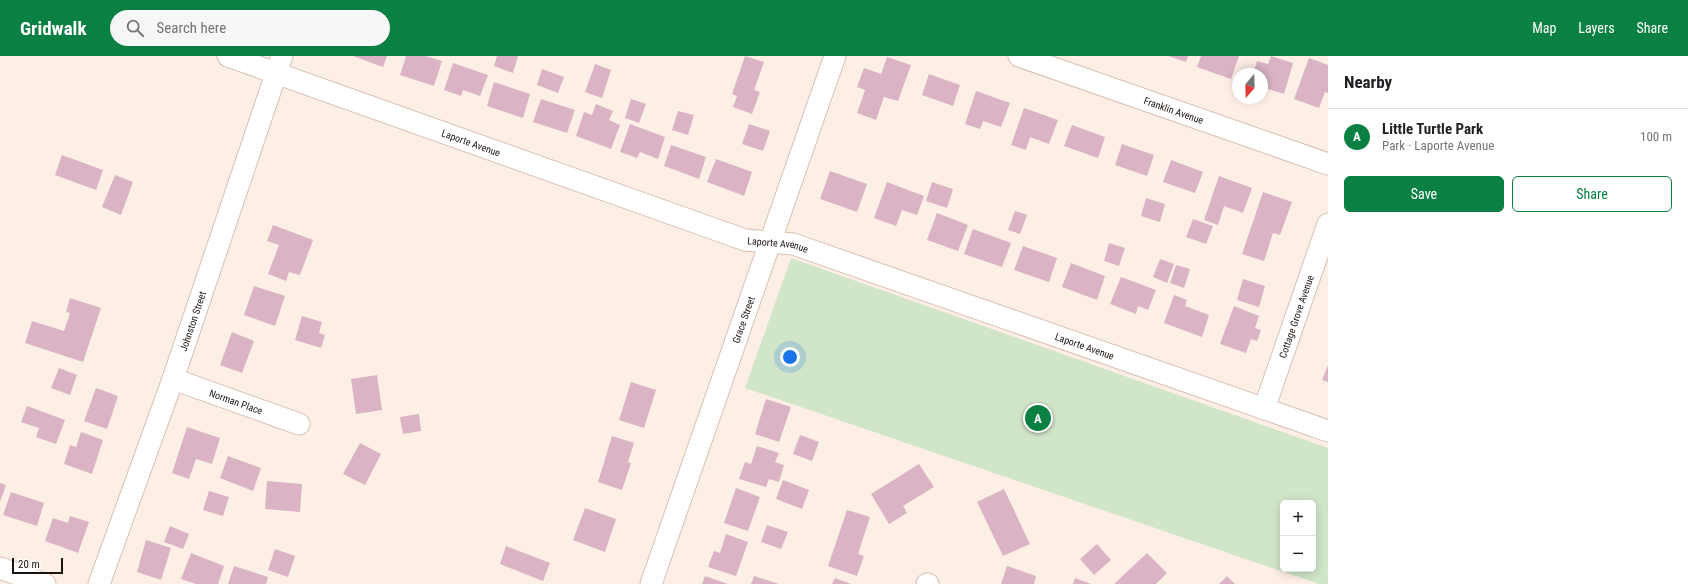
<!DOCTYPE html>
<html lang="en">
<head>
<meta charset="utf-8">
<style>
	:root { --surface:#fff; --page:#f6f6f6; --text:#202124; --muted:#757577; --line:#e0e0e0; --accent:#0b8043 }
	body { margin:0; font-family:"Roboto Condensed",sans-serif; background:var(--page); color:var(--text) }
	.controls { position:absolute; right:12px; bottom:12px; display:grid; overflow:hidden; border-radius:6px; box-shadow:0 2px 10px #0003 }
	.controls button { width:36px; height:36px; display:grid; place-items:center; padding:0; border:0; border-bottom:1px solid var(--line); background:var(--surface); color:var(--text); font:20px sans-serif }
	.compass { position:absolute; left:1232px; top:12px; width:36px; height:36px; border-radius:50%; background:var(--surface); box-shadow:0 2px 10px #0003; rotate:199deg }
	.scale { position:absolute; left:12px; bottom:10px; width:51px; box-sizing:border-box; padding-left:4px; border:2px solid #1b130e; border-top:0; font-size:11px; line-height:14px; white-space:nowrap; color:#1b130e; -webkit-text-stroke:3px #fff; paint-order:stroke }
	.you { position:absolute; left:790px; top:301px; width:14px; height:14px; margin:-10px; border:3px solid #fff; border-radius:50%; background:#1a73e8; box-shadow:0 0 0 6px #1a73e833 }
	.badge { display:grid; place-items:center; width:26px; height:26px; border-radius:50%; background:var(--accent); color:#fff; font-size:13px; font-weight:700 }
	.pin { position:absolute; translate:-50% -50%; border:2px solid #fff; box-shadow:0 1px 4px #0006 }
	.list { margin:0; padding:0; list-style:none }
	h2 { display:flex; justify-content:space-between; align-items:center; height:52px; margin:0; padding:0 16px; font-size:17px }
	h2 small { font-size:13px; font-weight:400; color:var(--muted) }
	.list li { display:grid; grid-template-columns:26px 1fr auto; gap:12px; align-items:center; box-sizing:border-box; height:56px; padding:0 16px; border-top:1px solid var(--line) }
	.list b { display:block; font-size:15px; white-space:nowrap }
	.list p { margin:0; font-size:13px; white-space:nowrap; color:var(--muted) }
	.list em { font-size:13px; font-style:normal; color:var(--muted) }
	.actions { display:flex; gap:8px; padding:12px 16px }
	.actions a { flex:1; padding:9px 0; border:1px solid var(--accent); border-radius:6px; text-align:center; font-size:14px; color:var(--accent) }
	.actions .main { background:var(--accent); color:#fff }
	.icon { flex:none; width:22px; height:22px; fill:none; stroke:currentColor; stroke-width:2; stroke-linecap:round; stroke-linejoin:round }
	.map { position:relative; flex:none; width:1328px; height:528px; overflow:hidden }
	header { display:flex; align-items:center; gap:24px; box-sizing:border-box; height:56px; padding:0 20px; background:var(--accent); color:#fff }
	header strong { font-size:19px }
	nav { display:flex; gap:22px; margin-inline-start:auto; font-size:14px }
	.search { width:280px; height:36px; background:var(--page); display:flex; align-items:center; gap:10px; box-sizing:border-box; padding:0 14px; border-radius:22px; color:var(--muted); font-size:15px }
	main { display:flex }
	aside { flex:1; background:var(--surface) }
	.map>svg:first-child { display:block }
	.green { fill:#d1e5c9; fill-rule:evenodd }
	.building { fill:#dab4c4 }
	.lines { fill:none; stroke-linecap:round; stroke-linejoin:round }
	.minor-casing { stroke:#d7c0b2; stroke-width:23 }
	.minor { stroke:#fff; stroke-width:21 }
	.labels { text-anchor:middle; stroke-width:3.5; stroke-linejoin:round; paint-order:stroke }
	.street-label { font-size:10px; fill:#1b130e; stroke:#fff }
</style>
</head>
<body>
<header>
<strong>Gridwalk</strong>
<div class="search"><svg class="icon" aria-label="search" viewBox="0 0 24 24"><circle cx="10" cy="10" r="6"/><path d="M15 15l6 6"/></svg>Search here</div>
<nav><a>Map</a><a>Layers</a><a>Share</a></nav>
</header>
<main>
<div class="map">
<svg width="1328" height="528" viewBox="0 0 1328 528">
	<rect width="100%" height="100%" fill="#feefe6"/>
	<path class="green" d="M 791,202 L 1328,392 L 1328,528 L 1319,528 L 745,332 ZM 1283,447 L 1313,447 L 1313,513 L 1283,513 Z"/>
	<path class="building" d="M 353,0 L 387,0 L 383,11 Z
		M 406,0 L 426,0 L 442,5 L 434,30 L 400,19 Z
		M 497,0 L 518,0 L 513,17 L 494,10 Z
		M 745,0 L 764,6 L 754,34 L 760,36 L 752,58 L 733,51 L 737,40 L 732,38 Z
		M 1168,0 L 1188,0 L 1186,6 Z
		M 1201,0 L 1239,0 L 1231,23 L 1197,11 Z
		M 1271,0 L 1293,7 L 1284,38 L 1262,31 L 1262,18 L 1253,18 L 1257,5 L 1268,8 Z
		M 887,1 L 911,9 L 898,45 L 884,41 L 876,64 L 857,57 L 865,34 L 857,31 L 864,12 L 881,18 Z
		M 1309,2 L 1328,9 L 1328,37 L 1325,36 L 1319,52 L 1294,43 Z
		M 453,7 L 488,19 L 480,40 L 463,34 L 461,40 L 444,34 Z
		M 595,8 L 611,14 L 602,42 L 585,36 Z
		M 542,13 L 564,21 L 558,37 L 537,29 Z
		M 929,18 L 960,29 L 953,50 L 922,39 Z
		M 494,26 L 530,38 L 523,62 L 487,50 Z
		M 976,35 L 1010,47 L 1001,71 L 983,65 L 980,73 L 965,68 Z
		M 541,43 L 575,54 L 567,77 L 533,66 Z
		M 631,43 L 646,48 L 639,67 L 625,62 Z
		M 596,48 L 613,55 L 609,64 L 620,69 L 611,93 L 576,80 L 584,56 L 592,59 Z
		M 1024,52 L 1058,64 L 1049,88 L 1030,81 L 1026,94 L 1011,89 Z
		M 678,55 L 694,59 L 688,79 L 672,74 Z
		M 630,68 L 665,81 L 658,103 L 640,96 L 637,102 L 620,96 Z
		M 749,68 L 770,75 L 763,95 L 742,88 Z
		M 1072,69 L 1105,81 L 1098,102 L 1064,90 Z
		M 1122,88 L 1154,99 L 1147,120 L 1115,109 Z
		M 671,89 L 706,101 L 699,123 L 664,110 Z
		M 62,99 L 103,114 L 96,134 L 55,119 Z
		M 716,103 L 752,116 L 744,140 L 707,126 Z
		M 1171,104 L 1203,116 L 1195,137 L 1163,126 Z
		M 830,115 L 867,128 L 857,156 L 820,143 Z
		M 115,119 L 133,126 L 121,159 L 102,151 Z
		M 1219,120 L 1252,132 L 1243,157 L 1224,150 L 1218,169 L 1204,164 Z
		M 887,126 L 924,140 L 917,159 L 902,154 L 896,170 L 874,162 Z
		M 932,126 L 953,133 L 947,152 L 926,145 Z
		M 1263,136 L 1292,146 L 1280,179 L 1273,177 L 1264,205 L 1242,198 Z
		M 1146,142 L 1165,148 L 1160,166 L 1141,160 Z
		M 1015,155 L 1027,159 L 1020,178 L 1008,174 Z
		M 937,157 L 968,169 L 958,195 L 927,184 Z
		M 1193,163 L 1213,170 L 1206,188 L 1186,181 Z
		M 273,169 L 313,184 L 300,219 L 289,216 L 286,225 L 268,218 L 279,189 L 267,185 Z
		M 973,173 L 1011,187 L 1002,211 L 964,198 Z
		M 1109,187 L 1125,192 L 1119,210 L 1104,205 Z
		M 1023,190 L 1057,202 L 1049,226 L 1014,214 Z
		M 1160,203 L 1174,208 L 1167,227 L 1153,221 Z
		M 1071,207 L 1105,220 L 1097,244 L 1062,231 Z
		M 1176,209 L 1190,213 L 1184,232 L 1170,227 Z
		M 1121,221 L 1156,234 L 1148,254 L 1138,250 L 1136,258 L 1110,248 Z
		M 1243,223 L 1265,230 L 1259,251 L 1237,244 Z
		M 254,230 L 285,240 L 275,270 L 244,259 Z
		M 1174,239 L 1187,244 L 1185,250 L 1209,259 L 1202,281 L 1164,267 Z
		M 70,242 L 101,252 L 83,306 L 25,287 L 32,265 L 64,275 L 70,257 L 66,256 Z
		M 1234,250 L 1259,260 L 1255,272 L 1261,274 L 1257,285 L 1251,283 L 1246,297 L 1220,288 Z
		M 302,260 L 322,266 L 319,277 L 325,279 L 321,292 L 295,284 Z
		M 232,276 L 254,285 L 242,317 L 220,309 Z
		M 1328,309 L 1328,326 L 1322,324 Z
		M 59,312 L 77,319 L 70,339 L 51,332 Z
		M 377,319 L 382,354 L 356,358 L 351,323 Z
		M 631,326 L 656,334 L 644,372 L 619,364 Z
		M 96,332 L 118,340 L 107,373 L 84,365 Z
		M 766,343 L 791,351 L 779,386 L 755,378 Z
		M 27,350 L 65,364 L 56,388 L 36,381 L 39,372 L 21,366 Z
		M 419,358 L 421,375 L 403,378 L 400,361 Z
		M 187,371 L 220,382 L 212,408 L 196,403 L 189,423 L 172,417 Z
		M 81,376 L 103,384 L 92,418 L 64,408 L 70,389 L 76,391 Z
		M 800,379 L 819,386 L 812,405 L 793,398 Z
		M 612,380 L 634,387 L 628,406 L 631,407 L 622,434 L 598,426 Z
		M 360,387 L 381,398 L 365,429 L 343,418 Z
		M 757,390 L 779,397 L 775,406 L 784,409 L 779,426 L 769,423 L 766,431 L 739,423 L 745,406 L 751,408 Z
		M 228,400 L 261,412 L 253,435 L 220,422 Z
		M 919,408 L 934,431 L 903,450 L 907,457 L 889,468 L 871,438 Z
		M 783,424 L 809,434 L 802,453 L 776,443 Z
		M 267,425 L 302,428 L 300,456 L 265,453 Z
		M 0,427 L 6,429 L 0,446 Z
		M 736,432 L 760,441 L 748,475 L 724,467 Z
		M 1004,433 L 1030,488 L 1003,500 L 977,446 Z
		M 209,435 L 229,441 L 223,460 L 203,454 Z
		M 11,436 L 44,447 L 37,470 L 3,459 Z
		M 585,452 L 616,463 L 605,496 L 573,484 Z
		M 847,454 L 870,461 L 858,498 L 864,500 L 857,520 L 828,510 Z
		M 70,460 L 89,466 L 78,497 L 45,485 L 53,462 L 68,467 Z
		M 767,469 L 788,476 L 781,493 L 761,486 Z
		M 170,470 L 189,478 L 183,493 L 164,486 Z
		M 726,478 L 748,486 L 736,520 L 708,511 L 714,495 L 720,497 Z
		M 146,484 L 171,492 L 161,524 L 137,516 Z
		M 1097,488 L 1111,504 L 1094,519 L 1080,503 Z
		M 506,490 L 550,507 L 543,525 L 500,508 Z
		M 275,493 L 295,500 L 288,521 L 268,514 Z
		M 191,497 L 224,510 L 218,528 L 196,528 L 181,523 Z
		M 1147,497 L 1167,517 L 1156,528 L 1114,528 Z
		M 234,510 L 268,521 L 266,528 L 228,528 Z
		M 1007,510 L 1036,520 L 1034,528 L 1001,528 Z
		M 705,520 L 728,528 L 702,528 Z
		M 754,520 L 779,528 L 751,528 Z
		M 1227,520 L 1235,528 L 1219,528 Z
		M 835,522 L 851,528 L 832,528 Z
		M 1075,522 L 1091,528 L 1073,528 Z"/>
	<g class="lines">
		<g class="minor-casing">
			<g id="minor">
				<path id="s1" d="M 228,0 L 745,184 L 793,188 L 1328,375"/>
				<path id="s2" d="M 1019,0 L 1328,108"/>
				<path id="s3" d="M 173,323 L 299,368"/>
				<path id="s4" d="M 1264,353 L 1328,168"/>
				<path d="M 0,512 L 45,528"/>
				<path id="s5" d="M 99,528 L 173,323 L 282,0"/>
				<path id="s6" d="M 651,528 L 835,0"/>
				<path d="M 927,528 L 928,528"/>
			</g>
		</g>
		<use href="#minor" class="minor"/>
	</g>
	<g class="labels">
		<g class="street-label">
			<text dy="4" stroke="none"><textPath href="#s2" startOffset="164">Franklin Avenue</textPath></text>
			<text dy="4" stroke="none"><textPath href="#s1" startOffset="258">Laporte Avenue</textPath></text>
			<text dy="4" stroke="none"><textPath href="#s1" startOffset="582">Laporte Avenue</textPath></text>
			<text dy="4" stroke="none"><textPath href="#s4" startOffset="98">Cottage Grove Avenue</textPath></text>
			<text dy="4" stroke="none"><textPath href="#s6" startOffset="280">Grace Street</textPath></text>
			<text dy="4" stroke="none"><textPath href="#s5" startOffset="279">Johnston Street</textPath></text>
			<text dy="4" stroke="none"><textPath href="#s1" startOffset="906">Laporte Avenue</textPath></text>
			<text dy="4" stroke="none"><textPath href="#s3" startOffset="67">Norman Place</textPath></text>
		</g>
	</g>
</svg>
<div class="controls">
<button>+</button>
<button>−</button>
</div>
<svg class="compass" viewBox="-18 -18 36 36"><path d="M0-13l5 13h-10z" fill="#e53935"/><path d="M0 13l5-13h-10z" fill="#757577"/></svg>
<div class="scale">20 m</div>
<div class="you"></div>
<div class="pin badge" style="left:1038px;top:362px">A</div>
</div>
<aside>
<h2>Nearby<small></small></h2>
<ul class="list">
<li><span class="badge">A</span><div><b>Little Turtle Park</b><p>Park · Laporte Avenue</p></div><em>100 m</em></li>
</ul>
<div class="actions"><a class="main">Save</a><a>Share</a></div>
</aside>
</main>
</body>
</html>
